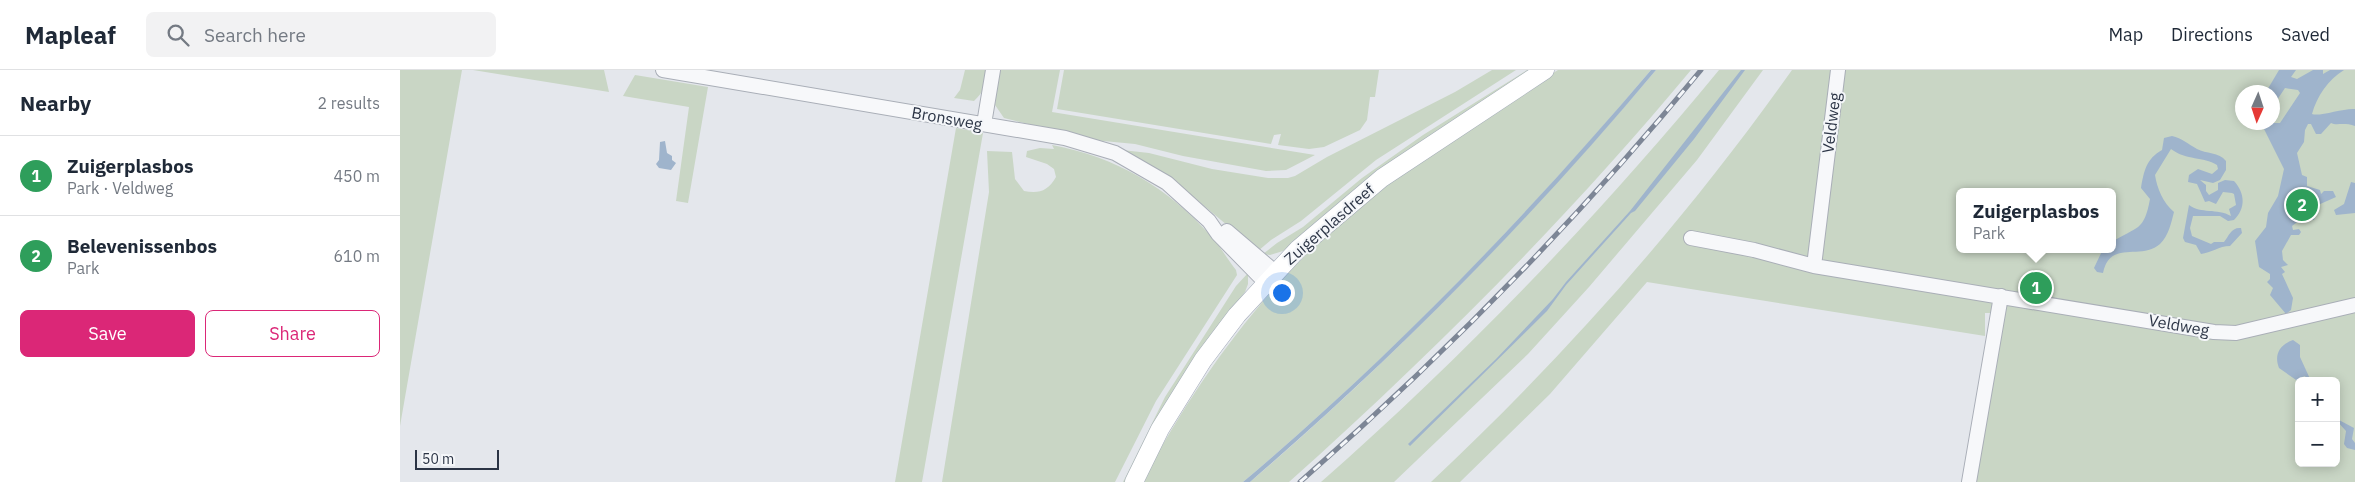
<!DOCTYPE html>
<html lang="en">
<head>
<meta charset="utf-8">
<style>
	:root { --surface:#fff; --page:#f2f2f3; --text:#1f2937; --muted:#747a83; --line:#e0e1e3; --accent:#db2777 }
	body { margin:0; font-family:"IBM Plex Sans",sans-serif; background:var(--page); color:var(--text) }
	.controls { position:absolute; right:15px; bottom:15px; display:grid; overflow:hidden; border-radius:8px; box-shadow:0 2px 12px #0003 }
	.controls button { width:45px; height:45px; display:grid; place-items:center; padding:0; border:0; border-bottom:1px solid var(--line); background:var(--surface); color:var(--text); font:25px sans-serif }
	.compass { position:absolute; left:1835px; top:15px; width:45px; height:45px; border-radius:50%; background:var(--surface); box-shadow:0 2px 12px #0003; rotate:183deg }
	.scale { position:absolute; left:15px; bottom:12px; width:84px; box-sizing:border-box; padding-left:5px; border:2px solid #2b3445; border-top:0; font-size:14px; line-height:18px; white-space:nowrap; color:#2b3445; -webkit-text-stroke:4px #f4f6f9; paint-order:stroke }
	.you { position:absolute; left:881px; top:222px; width:18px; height:18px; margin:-12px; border:4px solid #fff; border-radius:50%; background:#1a73e8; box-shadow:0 0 0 8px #1a73e833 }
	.badge { display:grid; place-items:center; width:32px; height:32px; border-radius:50%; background:var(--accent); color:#fff; font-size:16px; font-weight:700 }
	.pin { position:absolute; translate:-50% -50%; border:2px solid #fff; box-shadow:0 1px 5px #0006 }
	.popup { position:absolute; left:1556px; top:118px; width:160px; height:65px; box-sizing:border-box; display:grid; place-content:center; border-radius:8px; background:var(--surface); filter:drop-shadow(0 1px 4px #0005); font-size:16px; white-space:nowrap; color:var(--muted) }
	.popup b { font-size:19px; color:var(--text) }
	.popup::after { content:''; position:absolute; left:50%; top:100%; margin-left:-10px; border:10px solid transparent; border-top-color:var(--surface) }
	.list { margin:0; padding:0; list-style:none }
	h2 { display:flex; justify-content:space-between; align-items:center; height:65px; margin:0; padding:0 20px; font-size:21px }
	h2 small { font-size:16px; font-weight:400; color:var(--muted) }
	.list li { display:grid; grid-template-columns:32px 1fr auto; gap:15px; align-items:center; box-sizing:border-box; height:80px; padding:0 20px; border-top:1px solid var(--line) }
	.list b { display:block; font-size:19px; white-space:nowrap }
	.list p { margin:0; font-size:16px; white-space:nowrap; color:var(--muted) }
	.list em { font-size:16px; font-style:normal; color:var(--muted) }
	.actions { display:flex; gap:10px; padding:15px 20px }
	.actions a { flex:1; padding:11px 0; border:1px solid var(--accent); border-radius:8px; text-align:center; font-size:18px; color:var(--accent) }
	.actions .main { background:var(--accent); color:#fff }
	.icon { flex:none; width:28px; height:28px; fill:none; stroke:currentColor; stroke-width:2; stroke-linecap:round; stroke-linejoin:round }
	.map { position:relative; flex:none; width:1955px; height:412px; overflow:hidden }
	header { display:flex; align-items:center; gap:30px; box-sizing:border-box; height:70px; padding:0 25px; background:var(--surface); border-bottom:1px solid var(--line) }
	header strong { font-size:24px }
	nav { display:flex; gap:28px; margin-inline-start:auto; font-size:18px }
	.search { width:350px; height:45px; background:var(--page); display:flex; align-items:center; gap:12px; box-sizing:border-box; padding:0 18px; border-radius:8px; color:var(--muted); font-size:19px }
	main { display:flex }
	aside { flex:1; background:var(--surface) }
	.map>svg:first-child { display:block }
	.green { fill:#c9d6c5; fill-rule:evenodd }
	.water { fill:#9fb4cc }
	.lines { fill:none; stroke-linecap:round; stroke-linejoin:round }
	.minor-casing { stroke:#a9aeb7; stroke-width:16 }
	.major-casing { stroke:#a3abb8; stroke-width:19 }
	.minor { stroke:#f7f8fa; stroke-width:14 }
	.major { stroke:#fff; stroke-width:18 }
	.rail-casing { stroke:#7d8696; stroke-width:5 }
	.rail { stroke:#f4f6f9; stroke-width:3; stroke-dasharray:9; stroke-linecap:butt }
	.labels { text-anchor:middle; stroke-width:4; stroke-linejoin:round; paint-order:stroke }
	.street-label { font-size:16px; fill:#2b3445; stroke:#f4f6f9 }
</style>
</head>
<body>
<header>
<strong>Mapleaf</strong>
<div class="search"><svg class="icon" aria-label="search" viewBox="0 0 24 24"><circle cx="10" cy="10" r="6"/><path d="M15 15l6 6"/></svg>Search here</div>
<nav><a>Map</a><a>Directions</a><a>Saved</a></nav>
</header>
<main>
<aside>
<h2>Nearby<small>2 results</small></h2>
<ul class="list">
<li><span class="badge" style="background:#2e9e5b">1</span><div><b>Zuigerplasbos</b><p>Park · Veldweg</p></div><em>450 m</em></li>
<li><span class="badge" style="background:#2e9e5b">2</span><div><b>Belevenissenbos</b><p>Park</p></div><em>610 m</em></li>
</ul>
<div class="actions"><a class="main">Save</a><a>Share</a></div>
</aside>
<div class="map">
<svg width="1955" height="412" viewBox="0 0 1955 412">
	<rect width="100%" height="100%" fill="#e4e7ec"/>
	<path class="green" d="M 0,0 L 62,0 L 0,356 Z
		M 73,0 L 204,0 L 209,22 Z
		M 565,0 L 588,0 C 586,13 584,22 574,31 L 554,28 L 560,20 Z
		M 599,0 L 660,0 L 652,42 L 915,85 L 886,100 L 866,101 L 783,86 L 735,74 L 693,70 L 604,48 L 595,35 Z
		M 664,0 L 979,0 L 975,27 L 970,27 L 967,50 L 960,60 L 924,77 L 909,79 L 878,75 L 881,64 L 874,65 L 871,74 L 657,39 Z
		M 1092,0 L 1116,0 L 976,90 L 901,151 L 871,170 L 858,181 L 766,104 L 722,80 L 749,83 L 812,99 L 868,108 L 888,108 L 895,106 L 927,87 L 1055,22 Z
		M 1127,0 L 1136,0 L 967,110 L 883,181 L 870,185 L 863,184 L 877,173 L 903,157 L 962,108 L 1023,65 Z
		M 1158,0 L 1251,0 C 1126,148 991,287 843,412 L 742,412 C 813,280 893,181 1014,92 C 1060,58 1110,30 1158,0 Z
		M 1256,0 L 1291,0 C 1167,149 1033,283 889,412 L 850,412 C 997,286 1131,147 1256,0 Z
		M 1319,0 L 1363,0 L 1297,90 L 1189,217 L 1128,284 L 994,412 L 921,412 C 1065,285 1197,148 1319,0 Z
		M 1392,0 L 1955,0 L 1955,412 L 1570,412 L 1596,243 L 1585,243 L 1585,266 L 1247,212 L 1150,324 L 1060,412 L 1031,412 C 1165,286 1286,150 1392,0 ZM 1842,22 L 1872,22 L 1872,52 L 1842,52 ZM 1560,122 L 1712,122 L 1712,179 L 1560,179 ZM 1899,311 L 1936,311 L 1936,393 L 1899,393 Z
		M 235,5 L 308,17 L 288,133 L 276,131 L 289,37 L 223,26 Z
		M 556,58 L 583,63 L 522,412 L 495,412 Z
		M 652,75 C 717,87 768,118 811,166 C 821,177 827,189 836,200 L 837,205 L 756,331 L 715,412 L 542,412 L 589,122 L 587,81 L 612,82 L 615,109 L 624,121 C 639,124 648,121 656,107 L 654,99 L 647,94 L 626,87 L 627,81 L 640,78 L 654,79 Z
		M 848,203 L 848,214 L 845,222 L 814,262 L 728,412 L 723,412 L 765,327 L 836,216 Z"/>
	<path class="water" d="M 1251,0 L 1256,0 C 1132,148 996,286 850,412 L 843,412 C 991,287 1126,147 1251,0 Z
		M 1341,0 L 1345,0 L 1294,69 L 1235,141 L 1231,143 L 1166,215 L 1147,241 L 1010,376 L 1008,374 L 1096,289 L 1153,229 L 1166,212 L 1230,141 Z
		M 1879,0 L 1896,0 L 1891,7 L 1897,9 L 1913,0 L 1923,0 L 1923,4 L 1930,0 L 1944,0 C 1928,10 1917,26 1912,44 C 1919,47 1943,38 1955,39 L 1955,56 C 1944,52 1936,56 1931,53 L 1921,64 L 1916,64 L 1911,54 L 1908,54 L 1905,60 L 1904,72 L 1897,83 L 1902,105 L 1907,107 L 1907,116 L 1920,120 L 1921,124 L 1924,121 L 1933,121 L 1936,127 L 1918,135 L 1914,150 L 1908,150 L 1905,146 L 1905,150 L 1900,150 L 1892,156 L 1893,160 L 1899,159 L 1901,162 L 1899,165 L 1891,165 L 1882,181 L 1883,190 L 1888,195 L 1881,197 L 1885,202 L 1882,204 L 1893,228 L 1891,240 L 1886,244 L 1870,225 L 1873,218 L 1867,212 L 1870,209 L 1870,204 L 1859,197 L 1855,171 L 1866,157 L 1868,143 L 1878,126 L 1884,99 L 1861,53 L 1880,53 L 1900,23 L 1898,20 L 1885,18 L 1873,36 L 1872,22 L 1866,22 Z
		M 1772,66 C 1782,68 1788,74 1797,79 C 1806,84 1819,82 1826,91 L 1826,100 L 1820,110 L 1813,113 L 1800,110 L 1806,115 L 1806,121 L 1809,125 L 1818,120 L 1818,113 L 1825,110 L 1834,111 C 1845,123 1846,138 1834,150 L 1828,151 L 1820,146 L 1793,146 L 1790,158 L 1792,166 L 1811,174 L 1814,172 L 1824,172 C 1829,166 1831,157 1841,158 L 1842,163 L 1830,176 C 1819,176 1811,183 1801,184 L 1796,175 L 1785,172 L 1783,168 L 1789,135 C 1801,144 1817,138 1831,146 L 1829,139 L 1836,135 L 1834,124 L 1832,123 L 1823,122 L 1816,134 L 1809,131 L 1805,132 L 1797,114 L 1788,112 L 1789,105 L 1798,99 L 1812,104 L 1818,99 L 1817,95 C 1803,86 1787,91 1771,79 L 1755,105 C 1757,118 1763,133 1774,142 C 1771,153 1769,165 1760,174 C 1741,191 1710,169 1703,203 L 1697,202 L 1694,198 L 1703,179 L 1712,179 L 1712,172 C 1737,156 1744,162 1750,129 L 1741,118 C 1744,101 1746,89 1762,80 L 1764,68 Z
		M 265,71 L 267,83 L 272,86 L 272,90 L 276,93 L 271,100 L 259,98 L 256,94 L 259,90 L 260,72 Z
		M 1951,112 L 1955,113 L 1955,143 L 1936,145 L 1934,140 L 1944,134 Z
		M 1893,270 L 1900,275 L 1900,287 L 1911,311 L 1907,311 L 1905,306 L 1900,308 L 1899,312 L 1879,298 C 1874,285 1879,275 1893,270 Z
		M 1936,339 L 1939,350 L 1954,358 L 1952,369 L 1955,373 L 1955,380 L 1947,378 L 1944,374 L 1946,361 L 1936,350 Z"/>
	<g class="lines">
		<g class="minor-casing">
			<path id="minor" d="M 263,0 L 665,68 L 715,83 L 767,113 L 809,151 L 818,164 L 866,213
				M 584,54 L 593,0
				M 827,161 L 875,202
				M 1291,168 L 1354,180 L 1414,196 L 1814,262 L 1836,263 L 1955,235
				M 1414,196 L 1438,0
				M 1569,412 L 1601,226"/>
		</g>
		<g class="major-casing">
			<path id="major" d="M 734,412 L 760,359 L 803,290 L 837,245 L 898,179 L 982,108 L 1145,0"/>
		</g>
		<use href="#minor" class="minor"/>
		<use href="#major" class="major"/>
		<g class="rail-casing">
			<path id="rail" d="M 900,412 C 1044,286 1179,148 1301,0"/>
		</g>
		<use href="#rail" class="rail"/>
	</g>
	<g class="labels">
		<g class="street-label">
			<text transform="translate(547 48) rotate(10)" y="6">Bronsweg</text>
			<text transform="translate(1431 53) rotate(-83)" y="6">Veldweg</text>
			<text transform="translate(929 154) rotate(-41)" y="6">Zuigerplasdreef</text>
			<text transform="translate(1779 255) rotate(10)" y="6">Veldweg</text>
		</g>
	</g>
</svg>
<div class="controls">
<button>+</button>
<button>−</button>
</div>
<svg class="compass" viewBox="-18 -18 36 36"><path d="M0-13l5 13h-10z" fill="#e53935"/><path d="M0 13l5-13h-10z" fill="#747a83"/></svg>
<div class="scale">50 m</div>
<div class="you"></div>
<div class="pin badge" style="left:1636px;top:218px;background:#2e9e5b">1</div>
<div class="popup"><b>Zuigerplasbos</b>Park</div>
<div class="pin badge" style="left:1902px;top:135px;background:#2e9e5b">2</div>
</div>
</main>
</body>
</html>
